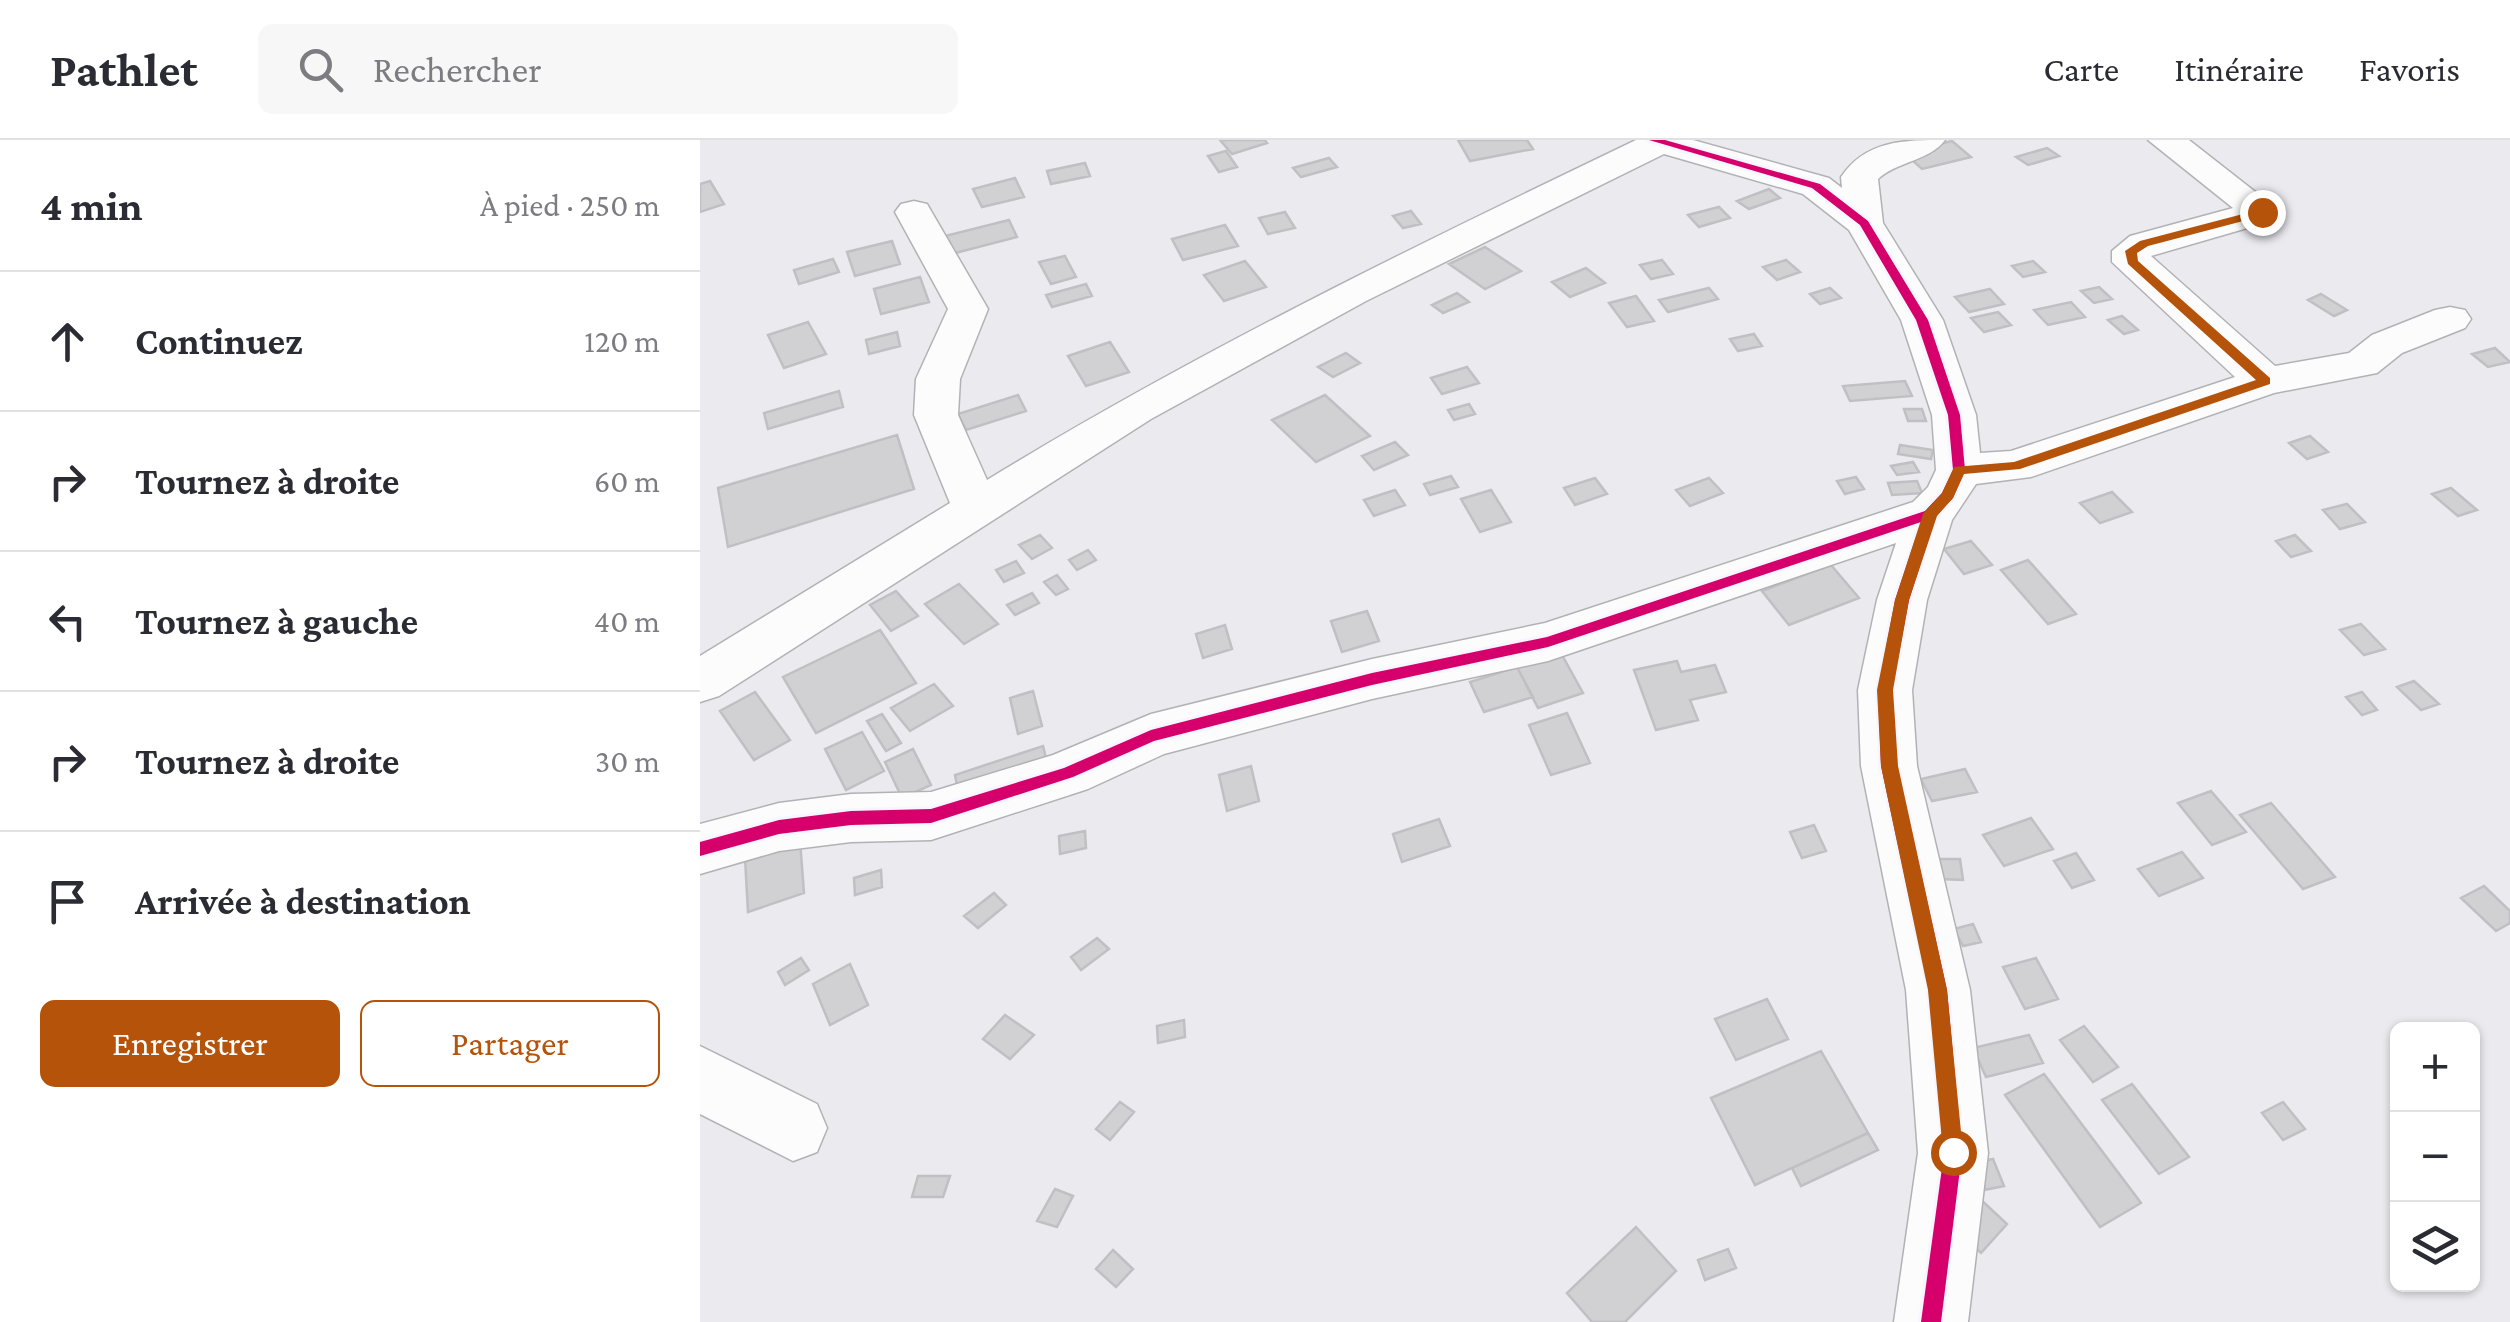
<!DOCTYPE html>
<html lang="fr">
<head>
<meta charset="utf-8">
<style>
	:root { --surface:#fff; --page:#f7f7f7; --text:#2b2b33; --muted:#7c7c81; --line:#e1e1e2; --accent:#b45309 }
	body { margin:0; font-family:"Crimson Pro",serif; background:var(--page); color:var(--text) }
	.controls { position:absolute; right:30px; bottom:30px; display:grid; overflow:hidden; border-radius:15px; box-shadow:0 2px 8px #0004 }
	.controls button { width:90px; height:90px; display:grid; place-items:center; padding:0; border:0; border-bottom:2px solid var(--line); background:var(--surface); color:var(--text); font:50px sans-serif }
	.stop { position:absolute; width:30px; height:30px; margin:-22px; border:8px solid #b45309; border-radius:50%; background:#fff }
	.stop.end { background:#b45309; border-color:#fff; box-shadow:0 2px 10px #0008 }
	.list { margin:0; padding:0; list-style:none }
	h2 { display:flex; justify-content:space-between; align-items:center; height:130px; margin:0; padding:0 40px; font-size:42px }
	h2 small { font-size:32px; font-weight:400; color:var(--muted) }
	.list li { display:grid; grid-template-columns:65px 1fr auto; gap:30px; align-items:center; box-sizing:border-box; height:140px; padding:0 40px; border-top:2px solid var(--line) }
	.list b { display:block; font-size:38px; white-space:nowrap }
	.list em { font-size:32px; font-style:normal; color:var(--muted) }
	.actions { display:flex; gap:20px; padding:30px 40px }
	.actions a { flex:1; padding:22px 0; border:2px solid var(--accent); border-radius:15px; text-align:center; font-size:35px; color:var(--accent) }
	.actions .main { background:var(--accent); color:#fff }
	.icon { flex:none; width:55px; height:55px; fill:none; stroke:currentColor; stroke-width:2; stroke-linecap:round; stroke-linejoin:round }
	.map { position:relative; flex:none; width:1810px; height:1182px; overflow:hidden }
	header { display:flex; align-items:center; gap:60px; box-sizing:border-box; height:140px; padding:0 50px; background:var(--surface); border-bottom:2px solid var(--line) }
	header strong { font-size:48px }
	nav { display:flex; gap:55px; margin-inline-start:auto; font-size:35px }
	.search { width:700px; height:90px; background:var(--page); display:flex; align-items:center; gap:25px; box-sizing:border-box; padding:0 35px; border-radius:15px; color:var(--muted); font-size:38px }
	main { display:flex }
	aside { flex:1; background:var(--surface) }
	.map>svg:first-child { display:block }
	.building { fill:#d1d1d4; stroke:#c0c0c4; stroke-width:2.5 }
	.lines { fill:none; stroke-linecap:round; stroke-linejoin:round }
	.minor-casing { stroke:#b2b2b6; stroke-width:3 }
	.minor { fill:#fcfcfd; fill-rule:evenodd }
	.cycleway-casing { stroke:#f6f6fe; stroke-width:6 }
	.cycleway { fill:#d6006c; fill-rule:evenodd }
	.route { fill:#b45309 }
</style>
</head>
<body>
<header>
<strong>Pathlet</strong>
<div class="search"><svg class="icon" aria-label="search" viewBox="0 0 24 24"><circle cx="10" cy="10" r="6"/><path d="M15 15l6 6"/></svg>Rechercher</div>
<nav><a>Carte</a><a>Itinéraire</a><a>Favoris</a></nav>
</header>
<main>
<aside>
<h2>4 min<small>À pied · 250 m</small></h2>
<ul class="list">
<li><svg class="icon" aria-label="ahead" viewBox="0 0 24 24"><path d="M12 20V5M6 11l6-6 6 6"/></svg><div><b>Continuez</b></div><em>120 m</em></li>
<li><svg class="icon" aria-label="right" viewBox="0 0 24 24"><path d="M7 20v-9h11M14 6l5 5-5 5"/></svg><div><b>Tournez à droite</b></div><em>60 m</em></li>
<li><svg class="icon" aria-label="left" viewBox="0 0 24 24"><path d="M17 20v-9H6M10 6l-5 5 5 5"/></svg><div><b>Tournez à gauche</b></div><em>40 m</em></li>
<li><svg class="icon" aria-label="right" viewBox="0 0 24 24"><path d="M7 20v-9h11M14 6l5 5-5 5"/></svg><div><b>Tournez à droite</b></div><em>30 m</em></li>
<li><svg class="icon" aria-label="arrive" viewBox="0 0 24 24"><path d="M6 21V4h12l-3 4 3 4H6"/></svg><div><b>Arrivée à destination</b></div></li>
</ul>
<div class="actions"><a class="main">Enregistrer</a><a>Partager</a></div>
</aside>
<div class="map">
<svg width="1810" height="1182" viewBox="0 0 1810 1182">
	<rect width="100%" height="100%" fill="#eaeaef"/>
	<path class="building" d="M 520,0 L 565,0 L 567,3 L 532,14 Z
		M 758,0 L 827,0 L 833,9 L 770,21 Z
		M 1252,1 L 1271,17 L 1222,29 L 1204,13 Z
		M 1347,8 L 1359,16 L 1328,25 L 1316,17 Z
		M 526,11 L 537,27 L 519,32 L 508,16 Z
		M 629,18 L 637,27 L 601,37 L 593,28 Z
		M 385,23 L 390,36 L 351,44 L 347,31 Z
		M 315,38 L 324,57 L 282,67 L 273,49 Z
		M 10,41 L 24,64 L 0,72 L 0,44 Z
		M 1069,49 L 1080,58 L 1049,69 L 1037,61 Z
		M 1019,67 L 1030,78 L 999,87 L 988,75 Z
		M 711,71 L 721,84 L 703,88 L 693,76 Z
		M 585,72 L 595,88 L 568,94 L 559,78 Z
		M 309,80 L 317,97 L 240,117 L 233,99 Z
		M 525,85 L 538,106 L 483,120 L 472,99 Z
		M 192,101 L 200,124 L 155,136 L 147,112 Z
		M 785,107 L 821,131 L 785,149 L 749,124 Z
		M 365,116 L 376,137 L 351,144 L 339,122 Z
		M 133,119 L 139,132 L 99,144 L 94,130 Z
		M 962,120 L 973,134 L 951,139 L 940,125 Z
		M 1086,120 L 1100,132 L 1077,140 L 1063,127 Z
		M 545,121 L 566,147 L 524,161 L 504,135 Z
		M 1333,121 L 1345,132 L 1323,137 L 1312,126 Z
		M 886,128 L 905,143 L 870,157 L 852,142 Z
		M 220,137 L 229,162 L 181,174 L 174,149 Z
		M 386,144 L 392,156 L 352,167 L 346,155 Z
		M 1399,147 L 1412,159 L 1394,163 L 1381,151 Z
		M 1009,148 L 1018,159 L 968,172 L 959,160 Z
		M 1130,148 L 1141,158 L 1120,164 L 1110,154 Z
		M 1290,149 L 1304,164 L 1269,172 L 1255,157 Z
		M 757,153 L 769,162 L 743,173 L 732,165 Z
		M 1621,154 L 1647,170 L 1634,176 L 1608,160 Z
		M 936,156 L 954,181 L 927,187 L 909,163 Z
		M 1371,162 L 1385,177 L 1348,185 L 1334,170 Z
		M 1298,172 L 1311,185 L 1284,192 L 1271,178 Z
		M 1422,176 L 1438,190 L 1424,194 L 1408,180 Z
		M 108,182 L 126,214 L 84,228 L 68,195 Z
		M 197,192 L 200,206 L 169,214 L 166,200 Z
		M 1054,194 L 1062,206 L 1038,211 L 1030,199 Z
		M 410,202 L 429,232 L 386,246 L 368,216 Z
		M 1795,208 L 1810,222 L 1788,227 L 1772,214 Z
		M 646,213 L 660,223 L 633,237 L 618,227 Z
		M 767,227 L 779,243 L 742,254 L 731,238 Z
		M 1205,241 L 1212,256 L 1150,261 L 1143,246 Z
		M 139,251 L 143,267 L 68,289 L 64,273 Z
		M 318,255 L 326,271 L 266,290 L 258,274 Z
		M 625,255 L 670,296 L 616,322 L 572,280 Z
		M 769,264 L 775,274 L 754,280 L 748,270 Z
		M 1204,269 L 1222,269 L 1226,281 L 1208,281 Z
		M 197,295 L 214,349 L 28,407 L 18,348 Z
		M 1610,296 L 1628,312 L 1607,319 L 1589,303 Z
		M 695,302 L 708,315 L 674,330 L 662,316 Z
		M 1200,305 L 1233,310 L 1231,319 L 1198,314 Z
		M 1213,322 L 1219,332 L 1197,335 L 1191,326 Z
		M 751,336 L 758,347 L 730,355 L 724,344 Z
		M 1156,337 L 1164,349 L 1145,354 L 1137,341 Z
		M 895,338 L 907,354 L 875,365 L 864,348 Z
		M 1009,338 L 1023,353 L 990,366 L 976,350 Z
		M 1217,341 L 1222,353 L 1192,355 L 1188,343 Z
		M 1751,348 L 1777,370 L 1758,376 L 1732,354 Z
		M 695,350 L 705,365 L 674,376 L 664,360 Z
		M 791,350 L 811,382 L 780,392 L 761,359 Z
		M 1412,352 L 1432,372 L 1400,383 L 1380,363 Z
		M 1647,364 L 1665,382 L 1640,389 L 1623,370 Z
		M 340,395 L 352,408 L 332,419 L 319,405 Z
		M 1595,395 L 1611,411 L 1591,417 L 1576,401 Z
		M 1271,401 L 1292,425 L 1264,434 L 1244,409 Z
		M 388,410 L 396,420 L 377,430 L 369,420 Z
		M 1328,420 L 1376,474 L 1348,484 L 1301,430 Z
		M 316,421 L 324,433 L 304,442 L 296,430 Z
		M 1131,425 L 1159,458 L 1089,485 L 1062,451 Z
		M 357,435 L 368,449 L 356,455 L 344,442 Z
		M 259,444 L 298,484 L 264,504 L 225,464 Z
		M 196,451 L 218,476 L 191,491 L 170,465 Z
		M 332,453 L 339,463 L 315,475 L 307,465 Z
		M 667,471 L 679,501 L 642,512 L 631,481 Z
		M 1661,484 L 1685,509 L 1664,515 L 1640,490 Z
		M 525,485 L 532,509 L 503,518 L 496,494 Z
		M 180,490 L 216,543 L 116,593 L 83,537 Z
		M 861,513 L 883,553 L 838,568 L 817,527 Z
		M 977,521 L 981,532 L 1015,525 L 1026,552 L 990,560 L 998,580 L 956,590 L 934,530 Z
		M 817,527 L 833,557 L 784,572 L 770,542 Z
		M 1714,541 L 1739,564 L 1721,570 L 1697,547 Z
		M 234,544 L 253,566 L 210,591 L 191,568 Z
		M 333,551 L 342,586 L 318,594 L 310,558 Z
		M 55,552 L 90,600 L 54,620 L 20,571 Z
		M 1662,552 L 1677,570 L 1662,575 L 1646,557 Z
		M 867,573 L 890,623 L 851,635 L 829,585 Z
		M 182,574 L 201,603 L 186,611 L 167,581 Z
		M 162,592 L 184,631 L 146,650 L 125,609 Z
		M 343,606 L 348,626 L 259,656 L 255,635 Z
		M 213,609 L 231,645 L 202,658 L 185,622 Z
		M 551,626 L 559,661 L 527,671 L 519,635 Z
		M 1265,629 L 1277,652 L 1232,661 L 1221,639 Z
		M 1511,651 L 1546,692 L 1512,705 L 1478,663 Z
		M 1571,663 L 1635,737 L 1603,749 L 1540,675 Z
		M 1331,678 L 1353,709 L 1304,726 L 1283,695 Z
		M 739,679 L 750,706 L 702,722 L 693,694 Z
		M 1114,685 L 1126,711 L 1102,718 L 1090,692 Z
		M 385,691 L 386,708 L 360,714 L 359,696 Z
		M 100,701 L 104,753 L 48,772 L 45,718 Z
		M 1482,712 L 1503,738 L 1459,756 L 1438,729 Z
		M 1376,713 L 1394,740 L 1372,748 L 1354,721 Z
		M 1237,719 L 1260,719 L 1263,740 L 1239,739 Z
		M 181,730 L 182,747 L 155,755 L 154,738 Z
		M 1784,746 L 1810,771 L 1810,783 L 1796,791 L 1761,758 Z
		M 294,753 L 306,765 L 278,788 L 264,776 Z
		M 1273,784 L 1281,802 L 1263,806 L 1254,789 Z
		M 397,798 L 409,809 L 381,830 L 371,817 Z
		M 101,818 L 109,830 L 85,845 L 78,832 Z
		M 1336,818 L 1358,859 L 1325,869 L 1303,827 Z
		M 150,824 L 168,865 L 130,885 L 113,844 Z
		M 1067,859 L 1088,899 L 1036,920 L 1015,879 Z
		M 305,875 L 334,895 L 310,919 L 283,899 Z
		M 484,880 L 485,897 L 458,903 L 457,886 Z
		M 1384,886 L 1418,927 L 1393,942 L 1360,900 Z
		M 1329,895 L 1343,923 L 1286,937 L 1273,908 Z
		M 1121,911 L 1168,993 L 1055,1045 L 1011,958 Z
		M 1344,934 L 1441,1063 L 1400,1087 L 1305,955 Z
		M 1432,944 L 1489,1017 L 1459,1034 L 1402,960 Z
		M 420,962 L 434,972 L 410,1000 L 396,989 Z
		M 1583,962 L 1605,989 L 1583,1000 L 1562,973 Z
		M 1168,993 L 1178,1010 L 1101,1046 L 1092,1028 Z
		M 1293,1019 L 1304,1046 L 1254,1056 L 1245,1029 Z
		M 218,1036 L 250,1036 L 243,1057 L 212,1057 Z
		M 355,1049 L 373,1056 L 357,1087 L 337,1081 Z
		M 1278,1057 L 1307,1084 L 1281,1113 L 1253,1086 Z
		M 936,1087 L 976,1131 L 925,1182 L 892,1182 L 867,1153 Z
		M 1028,1109 L 1036,1128 L 1005,1140 L 998,1120 Z
		M 413,1110 L 433,1129 L 416,1147 L 396,1129 Z"/>
	<g class="lines">
		<g class="minor-casing">
			<path id="minor" d="M 936,0 L 993,0 L 1129,38 L 1142,48 L 1141,37 C 1166,0 1204,0 1245,0 C 1231,20 1196,22 1178,39 L 1183,83 L 1243,180 L 1276,275 L 1280,313 L 1311,311 L 1535,237 L 1412,122 L 1412,111 L 1430,96 L 1533,68 L 1448,0 L 1489,0 L 1581,72 L 1575,80 L 1451,116 L 1575,226 L 1649,213 L 1672,195 L 1735,170 L 1750,167 L 1765,170 L 1771,179 L 1765,188 L 1702,213 L 1677,233 L 1574,253 L 1331,337 L 1276,344 L 1252,380 L 1227,460 L 1212,550 L 1217,626 L 1270,850 L 1288,1013 L 1268,1182 L 1194,1182 L 1218,1013 L 1206,850 L 1161,626 L 1158,550 L 1177,460 L 1196,403 L 848,521 L 672,559 L 464,614 L 388,649 L 231,700 L 151,702 L 79,711 L 0,734 L 0,684 L 79,663 L 151,654 L 231,652 L 353,615 L 451,574 L 672,519 L 845,483 L 1213,362 L 1228,347 L 1236,330 L 1232,275 L 1201,180 L 1149,90 L 1103,54 L 964,14 L 666,161 L 451,279 L 19,556 L 0,562 L 0,516 L 250,363 L 214,275 L 216,239 L 248,169 L 195,72 L 201,64 L 214,61 L 227,64 L 288,169 L 260,239 L 258,275 L 287,340 C 496,212 715,106 936,0 Z
				M 0,906 L 117,964 L 127,988 L 117,1012 L 93,1021 L 0,974 Z"/>
		</g>
		<use href="#minor" class="minor"/>
		<g class="cycleway-casing">
			<path id="cycleway" d="M 949,0 L 965,0 L 1120,44 L 1168,81 L 1228,180 L 1260,275 L 1265,330 L 1253,358 L 1236,376 L 1209,460 L 1192,550 L 1197,626 L 1247,850 L 1262,1013 L 1241,1182 L 1221,1182 L 1244,1013 L 1229,850 L 1181,626 L 1178,550 L 1195,460 L 1221,382 L 848,507 L 672,545 L 454,601 L 373,637 L 231,683 L 151,685 L 79,694 L 0,716 L 0,702 L 79,680 L 151,671 L 231,669 L 364,628 L 451,590 L 672,533 L 847,497 L 1225,371 L 1242,353 L 1253,330 L 1248,275 L 1216,180 L 1160,85 L 1112,48 Z"/>
		</g>
		<use href="#cycleway" class="cycleway"/>
	</g>
	<path class="route" d="M 1562,69 L 1566,75 L 1448,106 L 1437,113 L 1438,121 L 1570,238 L 1570,244 L 1320,329 L 1264,334 L 1253,358 L 1237,376 L 1209,460 L 1193,550 L 1198,626 L 1247,850 L 1263,1012 L 1253,1023 L 1243,1012 L 1228,850 L 1181,626 L 1177,550 L 1195,460 L 1223,374 L 1242,353 L 1254,327 L 1314,322 L 1556,240 L 1428,124 L 1425,111 L 1440,101 Z"/>
</svg>
<div class="controls">
<button>+</button>
<button>−</button>
<button><svg class="icon" aria-label="layers" viewBox="0 0 24 24"><path d="M12 4l9 5-9 5-9-5zM3 14l9 5 9-5"/></svg></button>
</div>
<div class="stop" style="left:1253px;top:1012px"></div>
<div class="stop end" style="left:1562px;top:72px"></div>
</div>
</main>
</body>
</html>
